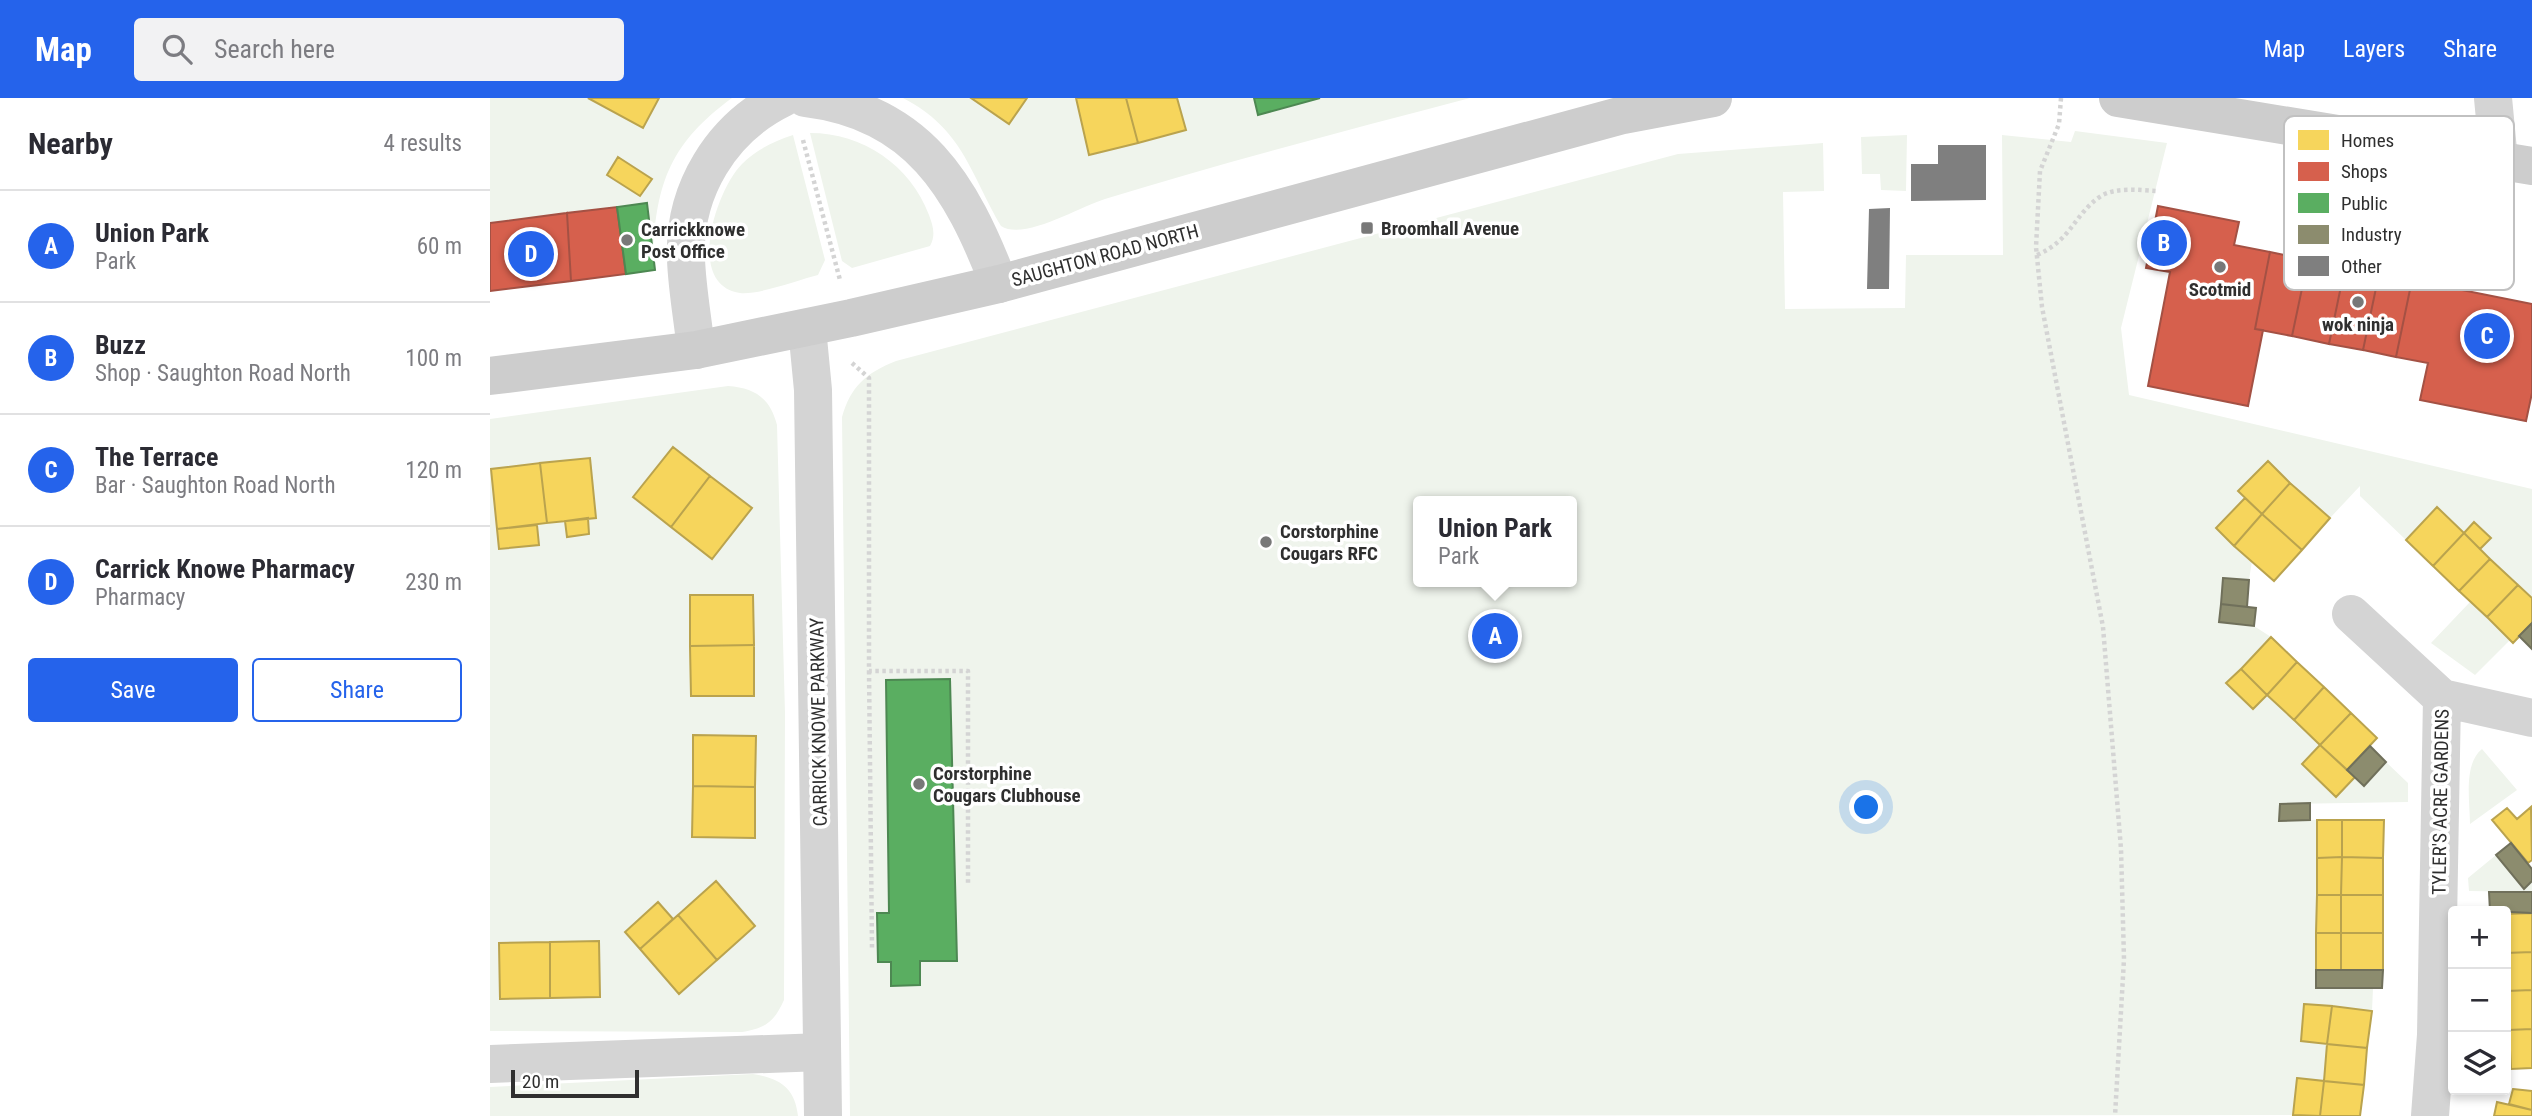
<!DOCTYPE html>
<html lang="en">
<head>
<meta charset="utf-8">
<style>
	:root { --surface:#fff; --page:#f2f2f3; --text:#2b2b33; --muted:#7c7c81; --line:#e1e1e2; --accent:#2563eb }
	body { margin:0; font-family:"Roboto Condensed",sans-serif; background:var(--page); color:var(--text) }
	.controls { position:absolute; right:21px; bottom:21px; display:grid; overflow:hidden; border-radius:7px; box-shadow:0 4px 10px #0003 }
	.controls button { width:63px; height:63px; display:grid; place-items:center; padding:0; border:0; border-bottom:2px solid var(--line); background:var(--surface); color:var(--text); font:35px sans-serif }
	.scale { position:absolute; left:21px; bottom:18px; width:128px; box-sizing:border-box; padding-left:7px; border:4px solid #2f2f2f; border-top:0; font-size:19px; line-height:24px; white-space:nowrap; color:#2f2f2f; -webkit-text-stroke:5px #fff; paint-order:stroke }
	.you { position:absolute; left:1377px; top:710px; width:24px; height:24px; margin:-18px; border:5px solid #fff; border-radius:50%; background:#1a73e8; box-shadow:0 0 0 10px #1a73e833 }
	.badge { display:grid; place-items:center; width:46px; height:46px; border-radius:50%; background:var(--accent); color:#fff; font-size:23px; font-weight:700 }
	.pin { position:absolute; translate:-50% -50%; border:4px solid #fff; box-shadow:0 2px 7px #0006 }
	.popup { position:absolute; left:923px; top:398px; width:164px; height:91px; box-sizing:border-box; display:grid; place-content:center; border-radius:7px; background:var(--surface); filter:drop-shadow(0 2px 5px #0005); font-size:23px; white-space:nowrap; color:var(--muted) }
	.popup b { font-size:26px; color:var(--text) }
	.popup::after { content:''; position:absolute; left:50%; top:100%; margin-left:-14px; border:14px solid transparent; border-top-color:var(--surface) }
	.list { margin:0; padding:0; list-style:none }
	h2 { display:flex; justify-content:space-between; align-items:center; height:91px; margin:0; padding:0 28px; font-size:30px }
	h2 small { font-size:23px; font-weight:400; color:var(--muted) }
	.list li { display:grid; grid-template-columns:46px 1fr auto; gap:21px; align-items:center; box-sizing:border-box; height:112px; padding:0 28px; border-top:2px solid var(--line) }
	.list b { display:block; font-size:26px; white-space:nowrap }
	.list p { margin:0; font-size:23px; white-space:nowrap; color:var(--muted) }
	.list em { font-size:23px; font-style:normal; color:var(--muted) }
	.actions { display:flex; gap:14px; padding:21px 28px }
	.actions a { flex:1; padding:16px 0; border:2px solid var(--accent); border-radius:7px; text-align:center; font-size:24px; color:var(--accent) }
	.actions .main { background:var(--accent); color:#fff }
	.icon { flex:none; width:38px; height:38px; fill:none; stroke:currentColor; stroke-width:2; stroke-linecap:round; stroke-linejoin:round }
	.map { position:relative; flex:none; width:2042px; height:1018px; overflow:hidden }
	header { display:flex; align-items:center; gap:42px; box-sizing:border-box; height:98px; padding:0 35px; background:var(--accent); color:#fff }
	header strong { font-size:33px }
	nav { display:flex; gap:38px; margin-inline-start:auto; font-size:24px }
	.search { width:490px; height:63px; background:var(--page); display:flex; align-items:center; gap:18px; box-sizing:border-box; padding:0 24px; border-radius:7px; color:var(--muted); font-size:26px }
	main { display:flex }
	aside { flex:1; background:var(--surface) }
	.map>svg:first-child { display:block }
	.green { fill:#eff4ec; fill-rule:evenodd }
	.homes { fill:#f6d55c; stroke:#baa34e; stroke-width:2 }
	.shops { fill:#d6604d; stroke:#a45144; stroke-width:2 }
	.public { fill:#5aae61; stroke:#4d8852; stroke-width:2 }
	.industry { fill:#8c8c6e; stroke:#70705b; stroke-width:2 }
	.building { fill:#7f7f7f }
	.lines { fill:none; stroke-linecap:round; stroke-linejoin:round }
	.path { stroke:#d4d4d4; stroke-width:4.5; stroke-dasharray:3.5 3.5; stroke-linecap:butt }
	.street { stroke:#d4d4d4; stroke-width:38 }
	.secondary { stroke:#cdcdcd; stroke-width:38 }
	.poi-dot { fill:#787878; stroke:#fff; stroke-width:2.5 }
	.labels { text-anchor:middle; stroke-width:7; stroke-linejoin:round; paint-order:stroke }
	.poi-label { font-size:19px; font-weight:bold; fill:#2f2f2f; stroke:#fff; text-anchor:start }
	.street-label { font-size:19px; fill:#2f2f2f; stroke:#fff }
	.key { fill:#fff; stroke:#c1c1c1; stroke-width:2 }
	.key-label { font-size:19px; fill:#2f2f2f }
</style>
</head>
<body>
<header>
<strong>Map</strong>
<div class="search"><svg class="icon" aria-label="search" viewBox="0 0 24 24"><circle cx="10" cy="10" r="6"/><path d="M15 15l6 6"/></svg>Search here</div>
<nav><a>Map</a><a>Layers</a><a>Share</a></nav>
</header>
<main>
<aside>
<h2>Nearby<small>4 results</small></h2>
<ul class="list">
<li><span class="badge">A</span><div><b>Union Park</b><p>Park</p></div><em>60 m</em></li>
<li><span class="badge">B</span><div><b>Buzz</b><p>Shop · Saughton Road North</p></div><em>100 m</em></li>
<li><span class="badge">C</span><div><b>The Terrace</b><p>Bar · Saughton Road North</p></div><em>120 m</em></li>
<li><span class="badge">D</span><div><b>Carrick Knowe Pharmacy</b><p>Pharmacy</p></div><em>230 m</em></li>
</ul>
<div class="actions"><a class="main">Save</a><a>Share</a></div>
</aside>
<div class="map">
<svg width="2042" height="1018" viewBox="0 0 2042 1018">
	<rect width="100%" height="100%" fill="#fff"/>
	<path class="green" d="M 0,0 L 242,0 C 182,44 166,83 163,157 L 156,105 L 0,125 Z
		M 413,0 L 980,0 C 858,32 736,64 615,101 C 589,109 534,143 511,128 C 480,75 473,31 413,0 Z
		M 1585,33 L 1677,45 L 1631,230 L 1639,297 L 2042,391 L 2042,500 L 1990,451 L 2000,440 L 1985,424 L 1974,435 L 1947,409 L 1916,442 L 1870,398 L 1870,388 L 1840,420 L 1778,363 L 1748,392 L 1755,400 L 1726,430 L 1762,463 L 1759,482 L 1733,480 L 1729,524 L 1764,528 L 1781,539 L 1737,586 L 1763,611 L 1777,597 L 1830,647 L 1812,666 L 1846,698 L 1865,679 L 1874,688 L 1896,664 L 1918,685 L 1918,704 L 1790,706 L 1790,723 L 1827,722 L 1826,889 L 1883,890 L 1882,913 L 1814,907 L 1811,943 L 1837,946 L 1834,983 L 1807,981 L 1803,1017 L 360,1018 L 352,319 C 361,288 376,275 406,263 L 1188,56 L 1333,45 L 1334,93 L 1293,94 L 1295,211 L 1415,210 L 1416,157 L 1513,157 L 1512,37 L 1581,44 ZM 928,403 L 1082,403 L 1082,484 L 928,484 Z
		M 320,35 C 373,35 420,67 439,117 C 443,128 446,137 440,148 L 362,170 L 352,163 Z
		M 303,37 L 335,162 L 328,177 C 308,182 269,197 250,195 C 195,187 226,92 252,66 C 266,52 284,43 303,37 Z
		M 1417,37 L 1416,93 L 1391,92 L 1390,76 L 1372,76 L 1371,39 Z
		M 238,288 C 265,290 280,300 287,327 L 295,615 L 294,902 C 284,924 276,930 252,934 L 0,933 L 0,321 ZM 47,427 L 49,447 L 9,451 L 8,431 ZM 168,804 L 183,821 L 150,850 L 135,833 Z
		M 1980,504 L 2020,542 L 1985,577 L 1941,545 Z
		M 1992,651 L 2027,692 L 1980,726 C 1980,704 1973,666 1992,651 Z
		M 2006,757 L 2033,790 L 2042,783 L 2042,794 L 1979,793 L 1978,780 Z
		M 263,976 C 290,980 305,990 308,1018 L 0,1018 L 0,989 Z"/>
	<path class="homes" d="M 98,0 L 169,0 L 153,30 Z
		M 481,0 L 537,0 L 519,26 Z
		M 586,0 L 636,0 L 648,45 L 599,57 Z
		M 636,0 L 687,0 L 696,32 L 648,45 Z
		M 128,59 L 162,81 L 150,98 L 117,77 Z
		M 183,349 L 220,378 L 181,429 L 143,399 Z
		M 100,360 L 106,420 L 57,425 L 50,365 Z
		M 1778,363 L 1800,385 L 1772,416 L 1748,393 Z
		M 50,365 L 57,425 L 7,431 L 1,371 Z
		M 220,378 L 262,410 L 222,461 L 181,429 Z
		M 1800,385 L 1840,420 L 1812,452 L 1772,416 Z
		M 1755,400 L 1772,416 L 1744,448 L 1726,430 Z
		M 1947,409 L 1974,435 L 1943,468 L 1916,442 Z
		M 1772,416 L 1812,452 L 1784,483 L 1744,448 Z
		M 98,420 L 99,436 L 77,439 L 75,423 Z
		M 1984,424 L 2001,440 L 1990,451 L 1974,435 Z
		M 47,427 L 49,447 L 9,451 L 7,431 Z
		M 1974,435 L 2000,461 L 1969,493 L 1943,468 Z
		M 2000,461 L 2028,487 L 1997,519 L 1969,493 Z
		M 2028,487 L 2042,500 L 2042,525 L 2023,545 L 1997,519 Z
		M 200,497 L 263,497 L 264,547 L 200,548 Z
		M 1781,539 L 1807,564 L 1777,597 L 1751,571 Z
		M 264,547 L 264,598 L 201,598 L 200,548 Z
		M 1807,564 L 1834,589 L 1804,622 L 1777,597 Z
		M 1751,571 L 1777,597 L 1763,611 L 1736,585 Z
		M 1834,589 L 1861,615 L 1830,647 L 1804,622 Z
		M 1861,615 L 1887,640 L 1857,672 L 1830,647 Z
		M 203,637 L 266,638 L 265,689 L 203,688 Z
		M 1830,647 L 1865,679 L 1846,699 L 1812,666 Z
		M 203,688 L 265,689 L 265,740 L 202,739 Z
		M 2041,709 L 2042,762 L 2038,765 L 2002,722 L 2017,710 L 2027,721 Z
		M 1827,722 L 1852,722 L 1852,759 L 1827,760 Z
		M 1852,722 L 1894,722 L 1893,760 L 1852,759 Z
		M 1852,759 L 1893,760 L 1893,797 L 1851,797 Z
		M 1852,759 L 1851,797 L 1827,797 L 1827,760 Z
		M 226,783 L 265,828 L 227,862 L 188,817 Z
		M 1827,797 L 1851,797 L 1851,835 L 1826,835 Z
		M 1851,797 L 1893,797 L 1893,835 L 1851,835 Z
		M 168,804 L 183,821 L 150,851 L 135,834 Z
		M 2042,815 L 2042,854 L 2016,855 L 2016,816 Z
		M 188,817 L 227,862 L 189,896 L 150,851 Z
		M 1826,835 L 1851,835 L 1851,872 L 1826,872 Z
		M 1851,835 L 1893,835 L 1893,872 L 1851,872 Z
		M 109,843 L 110,899 L 60,900 L 60,844 Z
		M 60,844 L 60,900 L 10,901 L 9,845 Z
		M 2042,854 L 2042,892 L 2017,893 L 2016,855 Z
		M 2042,892 L 2042,931 L 2019,932 L 2017,893 Z
		M 1814,906 L 1842,908 L 1837,946 L 1811,943 Z
		M 1842,908 L 1882,913 L 1877,950 L 1837,946 Z
		M 2042,931 L 2042,970 L 2021,971 L 2019,932 Z
		M 1837,946 L 1877,950 L 1874,987 L 1834,983 Z
		M 1807,980 L 1834,983 L 1830,1018 L 1803,1017 Z
		M 1834,983 L 1874,987 L 1870,1018 L 1830,1018 Z
		M 2023,991 L 2042,993 L 2042,1012 L 2019,1006 Z
		M 2007,1004 L 2042,1012 L 2042,1018 L 2004,1018 Z"/>
	<path class="shops" d="M 1668,108 L 1749,124 L 1744,147 L 1780,154 L 1765,231 L 1773,232 L 1758,308 L 1658,288 L 1680,174 L 1656,170 Z
		M 127,109 L 136,176 L 81,183 L 77,115 Z
		M 77,115 L 81,183 L 0,193 L 0,125 Z
		M 1780,154 L 1818,162 L 1802,238 L 1765,231 Z
		M 1818,162 L 1855,169 L 1839,246 L 1802,238 Z
		M 1855,169 L 1889,176 L 1873,252 L 1839,246 Z
		M 1889,176 L 1922,182 L 1906,259 L 1873,252 Z
		M 1922,182 L 2042,206 L 2042,295 L 2036,323 L 1930,302 L 1938,265 L 1906,259 Z"/>
	<path class="public" d="M 764,0 L 830,0 L 768,17 Z
		M 157,105 L 165,172 L 136,176 L 127,109 Z
		M 460,581 L 467,863 L 430,863 L 430,887 L 401,888 L 401,864 L 388,864 L 387,815 L 399,815 L 396,582 Z"/>
	<path class="industry" d="M 1733,480 L 1759,482 L 1757,509 L 1731,506 Z
		M 1731,506 L 1766,510 L 1764,528 L 1729,524 Z
		M 2042,525 L 2042,551 L 2029,538 Z
		M 1880,648 L 1896,664 L 1874,688 L 1857,672 Z
		M 1820,705 L 1820,722 L 1789,723 L 1790,706 Z
		M 2021,745 L 2042,771 L 2042,783 L 2034,791 L 2006,757 Z
		M 1999,794 L 2042,794 L 2042,815 L 2000,813 Z
		M 1826,872 L 1893,872 L 1892,890 L 1826,890 Z"/>
	<path class="building" d="M 1448,47 L 1496,47 L 1496,102 L 1421,103 L 1421,66 L 1448,66 Z
		M 1400,110 L 1399,191 L 1377,191 L 1379,111 Z"/>
	<g class="lines">
		<path class="path" d="M 1571,0 L 1569,26 L 1550,73 L 1546,149 L 1552,209 L 1613,529 L 1631,751 L 1634,861 L 1625,1018
			M 313,42 L 350,182
			M 1547,157 C 1582,142 1584,116 1611,98 C 1626,89 1650,92 1666,93
			M 362,265 L 379,280 L 379,573 L 478,573 L 478,787
			M 379,573 L 382,850"/>
		<path class="street" d="M 315,0 C 428,14 471,87 509,186
			M 2003,0 L 2009,63
			M 317,230 L 323,292 L 333,1018
			M 206,252 C 203,222 197,191 196,161 C 193,93 231,30 293,0
			M 1861,516 L 1952,600
			M 0,966 L 332,954
			M 1940,1018 L 1946,937 L 1952,600 L 2042,620"/>
		<path class="secondary" d="M 1628,0 L 2042,68
			M 0,278 L 206,252 L 361,220 L 509,186 L 1133,17 L 1223,0"/>
	</g>
	<g class="poi-dot">
		<rect x="870" y="123" width="14" height="14" rx="3.5"/>
		<circle cx="137" cy="142" r="7"/>
		<circle cx="1730" cy="169" r="7"/>
		<circle cx="1868" cy="204" r="7"/>
		<circle cx="776" cy="444" r="7"/>
		<circle cx="429" cy="686" r="7"/>
	</g>
	<g class="labels">
		<g class="poi-label">
			<text x="891" y="137">Broomhall Avenue</text>
			<text x="151" y="138">Carrickknowe<tspan x="151" dy="22">Post Office</tspan></text>
			<text x="1730" y="198" text-anchor="middle">Scotmid</text>
			<text x="1868" y="233" text-anchor="middle">wok ninja</text>
			<text x="790" y="440">Corstorphine<tspan x="790" dy="22">Cougars RFC</tspan></text>
			<text x="443" y="682">Corstorphine<tspan x="443" dy="22">Cougars Clubhouse</tspan></text>
		</g>
		<g class="street-label">
			<text transform="translate(615 157) rotate(-15)" y="7">SAUGHTON ROAD NORTH</text>
			<text transform="translate(328 624) rotate(-91)" y="7">CARRICK KNOWE PARKWAY</text>
			<text transform="translate(1950 704) rotate(-89)" y="7">TYLER'S ACRE GARDENS</text>
		</g>
	</g>
	<rect x="1794" y="18" width="230" height="174" rx="10" class="key"/>
	<rect x="1808" y="32" width="31" height="20" fill="#f6d55c"/>
	<rect x="1808" y="64" width="31" height="19" fill="#d6604d"/>
	<rect x="1808" y="95" width="31" height="20" fill="#5aae61"/>
	<rect x="1808" y="127" width="31" height="19" fill="#8c8c6e"/>
	<rect x="1808" y="158" width="31" height="20" fill="#7f7f7f"/>
	<g class="key-label">
		<text x="1851" y="49">Homes</text>
		<text x="1851" y="80">Shops</text>
		<text x="1851" y="112">Public</text>
		<text x="1851" y="143">Industry</text>
		<text x="1851" y="175">Other</text>
	</g>
</svg>
<div class="controls">
<button>+</button>
<button>−</button>
<button><svg class="icon" aria-label="layers" viewBox="0 0 24 24"><path d="M12 4l9 5-9 5-9-5zM3 14l9 5 9-5"/></svg></button>
</div>
<div class="scale">20 m</div>
<div class="you"></div>
<div class="pin badge" style="left:1005px;top:538px">A</div>
<div class="popup"><b>Union Park</b>Park</div>
<div class="pin badge" style="left:1674px;top:145px">B</div>
<div class="pin badge" style="left:1997px;top:238px">C</div>
<div class="pin badge" style="left:41px;top:156px">D</div>
</div>
</main>
</body>
</html>
